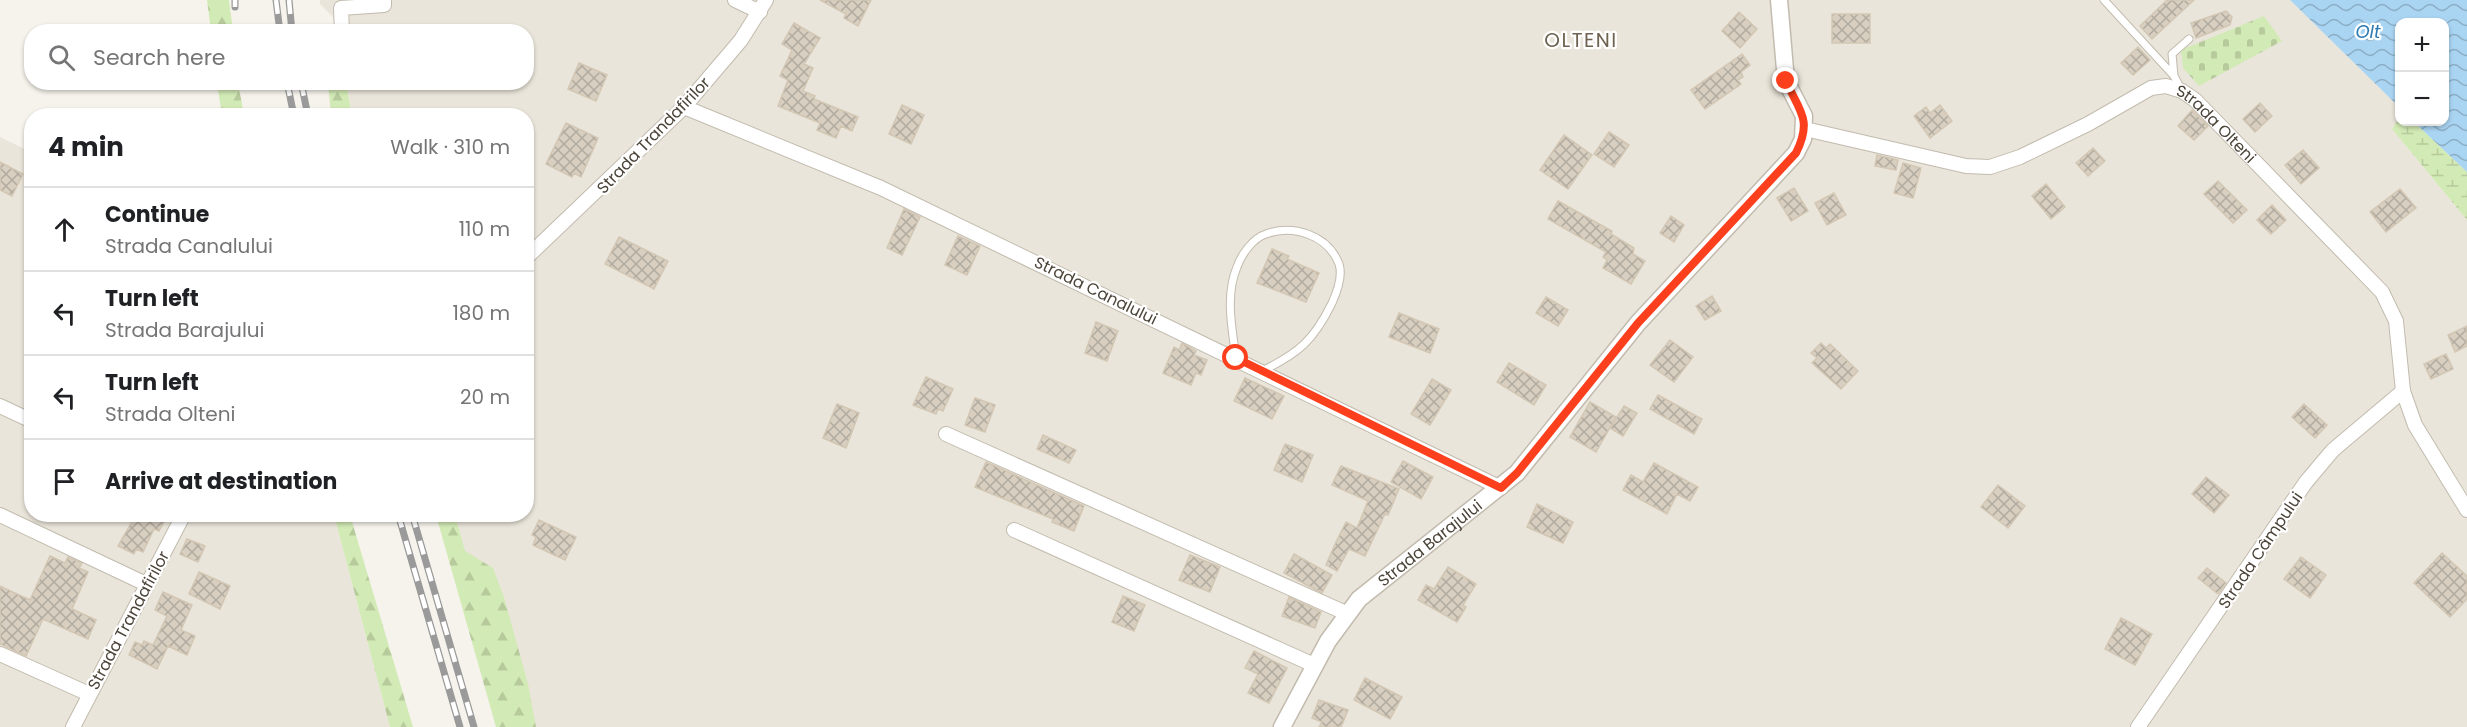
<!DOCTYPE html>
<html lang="en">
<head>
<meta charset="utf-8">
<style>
	:root { --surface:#fff; --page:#f2f2f2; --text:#202124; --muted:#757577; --line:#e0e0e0 }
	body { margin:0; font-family:Poppins,sans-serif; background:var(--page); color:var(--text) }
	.controls { position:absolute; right:18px; top:18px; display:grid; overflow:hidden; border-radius:12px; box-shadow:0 2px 4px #0004 }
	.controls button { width:54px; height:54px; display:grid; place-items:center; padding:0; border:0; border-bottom:2px solid var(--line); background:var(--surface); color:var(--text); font:30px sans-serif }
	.stop { position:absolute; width:18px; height:18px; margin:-14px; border:4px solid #fc3f1d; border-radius:50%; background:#fff }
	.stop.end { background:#fc3f1d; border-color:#fff; box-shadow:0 2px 6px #0008 }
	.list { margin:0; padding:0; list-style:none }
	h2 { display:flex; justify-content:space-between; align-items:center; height:78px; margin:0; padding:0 24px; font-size:26px }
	h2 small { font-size:20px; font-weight:400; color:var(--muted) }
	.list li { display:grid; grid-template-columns:39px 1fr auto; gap:18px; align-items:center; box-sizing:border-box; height:84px; padding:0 24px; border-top:2px solid var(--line) }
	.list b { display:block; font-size:22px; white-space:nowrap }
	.list p { margin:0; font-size:20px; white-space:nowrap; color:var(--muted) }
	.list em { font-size:20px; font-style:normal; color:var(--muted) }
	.icon { flex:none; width:33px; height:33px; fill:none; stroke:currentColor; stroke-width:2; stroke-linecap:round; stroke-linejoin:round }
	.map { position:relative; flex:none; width:2467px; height:727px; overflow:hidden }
	.search { position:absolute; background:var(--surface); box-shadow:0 2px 4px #0004; left:24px; top:24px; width:510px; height:66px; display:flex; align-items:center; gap:15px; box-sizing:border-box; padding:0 21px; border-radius:24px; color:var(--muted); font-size:22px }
	.panel { position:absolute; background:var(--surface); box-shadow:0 2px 4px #0004; left:24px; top:108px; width:510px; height:414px; border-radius:24px }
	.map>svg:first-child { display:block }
	.residential { fill:#eae5da }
	.forest { fill:url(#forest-firs) }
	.wetland { fill:url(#wetland-marsh) }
	.cemetery { fill:url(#cemetery-stones) }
	.water { fill:url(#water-waves) }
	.building { fill:url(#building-cross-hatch); stroke:#d3c7b4; stroke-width:1.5 }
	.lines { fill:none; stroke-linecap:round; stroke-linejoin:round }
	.service-casing { stroke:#c2bbae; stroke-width:9 }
	.minor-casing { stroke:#c2bbae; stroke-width:16 }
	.tertiary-casing { stroke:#c2bbae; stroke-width:19 }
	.service { stroke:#fff; stroke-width:7 }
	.minor { stroke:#fff; stroke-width:14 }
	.tertiary { stroke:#fff; stroke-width:16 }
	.rail-casing { stroke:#9a9a9a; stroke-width:7 }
	.rail { stroke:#fff; stroke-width:4.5; stroke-dasharray:14; stroke-linecap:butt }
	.route { stroke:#fc3f1d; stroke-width:8 }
	.labels { text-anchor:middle; stroke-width:4.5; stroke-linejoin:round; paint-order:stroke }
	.street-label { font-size:16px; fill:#4b4439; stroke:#fff }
	.water-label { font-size:18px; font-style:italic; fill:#2e7ab2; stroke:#fff }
	.quarter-label { font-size:20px; letter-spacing:1.5px; fill:#6e6250; stroke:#fff }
</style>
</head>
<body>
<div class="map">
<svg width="2467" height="727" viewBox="0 0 2467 727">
	<defs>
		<pattern id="forest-firs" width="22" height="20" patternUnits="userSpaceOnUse" patternTransform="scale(1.5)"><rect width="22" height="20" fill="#d2eab5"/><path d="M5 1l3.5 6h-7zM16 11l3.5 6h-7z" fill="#b6ca9c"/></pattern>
		<pattern id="wetland-marsh" width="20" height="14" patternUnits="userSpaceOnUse" patternTransform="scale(1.5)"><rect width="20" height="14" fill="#d2eab5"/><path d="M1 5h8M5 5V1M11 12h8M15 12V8" fill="none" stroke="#b6ca9c"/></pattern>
		<pattern id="cemetery-stones" width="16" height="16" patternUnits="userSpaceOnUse" patternTransform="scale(1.5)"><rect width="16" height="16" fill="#d2eab5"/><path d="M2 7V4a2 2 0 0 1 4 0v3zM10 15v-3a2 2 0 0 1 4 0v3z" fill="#b6ca9c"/></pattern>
		<pattern id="water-waves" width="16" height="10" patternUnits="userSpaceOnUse" patternTransform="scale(1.5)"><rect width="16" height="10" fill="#a9d4f2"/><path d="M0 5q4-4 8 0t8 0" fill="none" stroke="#8caec5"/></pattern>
		<pattern id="building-cross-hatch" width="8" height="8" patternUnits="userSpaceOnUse" patternTransform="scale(1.5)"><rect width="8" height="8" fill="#d8cfc1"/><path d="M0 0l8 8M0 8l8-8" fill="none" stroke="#b1aa9e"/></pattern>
	</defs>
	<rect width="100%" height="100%" fill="#f6f3ec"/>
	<path class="residential" d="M 320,0 L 2290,0 L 2399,107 L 2399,118 L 2392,129 L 2467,220 L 2467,727 L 512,727 L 455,515 L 526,514 L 526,116 L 352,115 L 346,83 L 526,82 L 526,32 L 336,31 L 333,17 L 320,4 Z
		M 0,137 L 31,152 L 32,514 L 334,515 L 390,727 L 0,727 Z"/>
	<path class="forest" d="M 207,0 L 229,0 L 233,31 L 211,31 Z
		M 217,83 L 238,83 L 244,115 L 222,115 Z
		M 328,83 L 346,83 L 352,115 L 331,115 Z
		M 334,515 L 350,515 L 413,727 L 390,727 Z
		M 436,515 L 455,515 L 465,551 L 493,568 L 504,597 L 528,684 L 536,727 L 496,727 Z"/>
	<path class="wetland" d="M 2399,118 L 2400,122 L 2414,122 L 2467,172 L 2467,220 L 2392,129 Z"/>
	<path class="cemetery" d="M 2264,16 L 2282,41 L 2199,86 L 2183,68 L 2181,50 Z"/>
	<path class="water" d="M 2290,0 L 2467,0 L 2467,172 L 2414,122 L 2444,122 L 2444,22 L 2400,22 L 2399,107 Z"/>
	<path class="building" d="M 820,0 L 871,0 L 858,26 L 844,18 L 846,14 Z
		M 2167,0 L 2194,0 L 2152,39 L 2140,26 Z
		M 2226,11 L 2232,17 L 2230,25 L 2196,38 L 2191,23 Z
		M 1739,12 L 1757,29 L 1740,48 L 1722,31 Z
		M 1832,14 L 1870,14 L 1870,43 L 1832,43 Z
		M 794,23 L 820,38 L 804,64 L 813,68 L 803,91 L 815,96 L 814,99 L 858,117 L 852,131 L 841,126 L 836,138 L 817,130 L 820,123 L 778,106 L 788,80 L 780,76 L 792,50 L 782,44 Z
		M 2138,47 L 2150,60 L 2133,75 L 2121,63 Z
		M 1742,54 L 1750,65 L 1741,72 L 1743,77 L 1738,80 L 1741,84 L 1705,109 L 1691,90 Z
		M 579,63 L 607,75 L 596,101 L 568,89 Z
		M 2260,103 L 2272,116 L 2255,132 L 2243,119 Z
		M 902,105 L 924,115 L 911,144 L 889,134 Z
		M 1940,105 L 1952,121 L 1930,138 L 1914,116 L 1926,107 L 1930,113 Z
		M 2192,110 L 2208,126 L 2194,140 L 2178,126 Z
		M 566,123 L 598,138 L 581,177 L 574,173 L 572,177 L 546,164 Z
		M 1609,132 L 1629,145 L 1614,167 L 1594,154 Z
		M 1564,135 L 1592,155 L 1568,189 L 1540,170 Z
		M 2093,148 L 2105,161 L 2088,176 L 2076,163 Z
		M 2303,150 L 2319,168 L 2301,184 L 2285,165 Z
		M 1877,155 L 1898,160 L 1896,170 L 1875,166 Z
		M 0,162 L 23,174 L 12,196 L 0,190 Z
		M 1903,163 L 1921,168 L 1913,198 L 1894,193 Z
		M 2218,181 L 2247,210 L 2233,223 L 2204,194 Z
		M 2046,184 L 2065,207 L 2051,219 L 2032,196 Z
		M 1794,188 L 1808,211 L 1791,221 L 1777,198 Z
		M 2400,189 L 2416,208 L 2386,232 L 2370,212 Z
		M 1834,193 L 1846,215 L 1827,225 L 1815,203 Z
		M 1558,201 L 1612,231 L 1611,234 L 1634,248 L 1633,254 L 1645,261 L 1631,284 L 1603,268 L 1607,260 L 1603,257 L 1606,252 L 1548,219 Z
		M 2272,205 L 2286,220 L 2271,234 L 2257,220 Z
		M 904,209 L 920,217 L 902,255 L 887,248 Z
		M 1671,216 L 1684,225 L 1674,242 L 1660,233 Z
		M 958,236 L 980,246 L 967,275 L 945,265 Z
		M 619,237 L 668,261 L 654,289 L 605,264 Z
		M 1272,249 L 1289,256 L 1287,259 L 1319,273 L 1306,302 L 1257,283 Z
		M 1712,296 L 1721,311 L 1705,320 L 1696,306 Z
		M 1546,297 L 1568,310 L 1558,326 L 1536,313 Z
		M 1399,313 L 1439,329 L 1430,353 L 1389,337 Z
		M 1096,322 L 1118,331 L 1107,361 L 1085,353 Z
		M 2467,326 L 2467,346 L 2455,352 L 2448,335 Z
		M 1670,340 L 1693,357 L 1674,382 L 1650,365 Z
		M 1182,343 L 1196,351 L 1194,355 L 1207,360 L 1201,375 L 1196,373 L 1191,385 L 1163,373 L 1174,347 L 1179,350 Z
		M 1821,343 L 1826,348 L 1830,344 L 1858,371 L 1841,389 L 1812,363 L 1817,358 L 1811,353 Z
		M 2446,354 L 2453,369 L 2431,379 L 2424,364 Z
		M 1509,363 L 1546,385 L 1534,405 L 1497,382 Z
		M 926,377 L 953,389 L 943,411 L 938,409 L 936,414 L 913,405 Z
		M 1245,378 L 1284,396 L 1272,419 L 1234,401 Z
		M 1432,379 L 1451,390 L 1430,425 L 1411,414 Z
		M 1658,395 L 1702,419 L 1694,434 L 1650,409 Z
		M 975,398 L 995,405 L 985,432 L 965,425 Z
		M 1590,402 L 1616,417 L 1596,452 L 1570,437 Z
		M 837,404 L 859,413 L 846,448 L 823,438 Z
		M 2304,404 L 2327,425 L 2315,438 L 2292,417 Z
		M 1624,406 L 1637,413 L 1623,436 L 1610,428 Z
		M 1043,435 L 1076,450 L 1069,463 L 1037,449 Z
		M 1285,444 L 1313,455 L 1302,482 L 1274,470 Z
		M 1403,461 L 1433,477 L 1421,499 L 1391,482 Z
		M 986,462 L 1084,506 L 1074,531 L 1052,522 L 1053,519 L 975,487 Z
		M 1654,463 L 1698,487 L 1690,501 L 1677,494 L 1667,514 L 1623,490 L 1631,475 L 1643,482 Z
		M 1341,466 L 1399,489 L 1388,515 L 1385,514 L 1365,556 L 1349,549 L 1337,571 L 1326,565 L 1336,542 L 1346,522 L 1357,528 L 1368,501 L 1332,485 Z
		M 2206,477 L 2229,495 L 2214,513 L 2192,494 Z
		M 1998,485 L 2025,506 L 2008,528 L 1981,507 Z
		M 1537,504 L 1573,522 L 1563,543 L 1527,527 Z
		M 126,514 L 168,514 L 159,531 L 154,529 L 143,552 L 136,549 L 134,554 L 118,546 L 134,518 Z
		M 539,520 L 576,537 L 565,560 L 533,545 L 536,537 L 532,535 Z
		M 187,539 L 205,546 L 198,562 L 180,554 Z
		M 2442,553 L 2467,576 L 2467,599 L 2450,617 L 2414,583 Z
		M 1294,554 L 1332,575 L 1322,593 L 1284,573 Z
		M 1190,555 L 1220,567 L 1210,592 L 1179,580 Z
		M 50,556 L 65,563 L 68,557 L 82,563 L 79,568 L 88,572 L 72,609 L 96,620 L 88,639 L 43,619 L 26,656 L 0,644 L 0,586 L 30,600 Z
		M 2301,557 L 2326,575 L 2310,598 L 2284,579 Z
		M 1448,567 L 1476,584 L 1463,605 L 1466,607 L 1457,622 L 1418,600 L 1426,585 L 1434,589 Z
		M 2207,568 L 2226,583 L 2218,594 L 2198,578 Z
		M 199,572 L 230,586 L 220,609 L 189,594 Z
		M 163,592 L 192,605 L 181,630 L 195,636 L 187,655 L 168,646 L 157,669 L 129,655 L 135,642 L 142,645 L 144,641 L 153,645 L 167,616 L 155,610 Z
		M 1123,596 L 1145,605 L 1134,631 L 1112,622 Z
		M 1289,597 L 1321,612 L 1315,628 L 1282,616 Z
		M 2121,618 L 2152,634 L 2135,665 L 2105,649 Z
		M 1254,651 L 1287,668 L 1269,703 L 1248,693 L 1258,674 L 1245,668 Z
		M 1365,678 L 1402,697 L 1390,719 L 1354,700 Z
		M 1319,700 L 1348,710 L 1341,727 L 1319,727 L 1322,722 L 1312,718 Z"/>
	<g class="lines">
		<g class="service-casing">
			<path id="service" d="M 2104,0 L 2174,76
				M 2181,89 L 2174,76 L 2172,54 L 2189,39
				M 1236,358 C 1232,329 1225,295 1237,267 C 1241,255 1253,238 1266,234 C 1293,224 1328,235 1339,264 C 1343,276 1337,292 1332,303 C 1314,340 1299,353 1262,371"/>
		</g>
		<g class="minor-casing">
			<g id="minor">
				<path d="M 735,0 L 760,12"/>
				<path d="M 342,32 L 341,8 L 384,5 L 384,0"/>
				<path d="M 684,107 L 881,188 L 1501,488"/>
				<path id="s1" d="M 1805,129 L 1966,166 L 1990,167 L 2020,157 L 2088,124 L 2151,88 L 2166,86 L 2182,91 L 2195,100 L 2382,292 L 2396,321 L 2403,391 L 2415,425 L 2467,510"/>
				<path d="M 526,258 L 684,107 L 741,40 L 766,0"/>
				<path d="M 0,406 L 32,421"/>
				<path d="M 946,434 L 1348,614"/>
				<path d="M 0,515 L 146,584"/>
				<path d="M 1014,530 L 1314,665"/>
				<path d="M 0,654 L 89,694"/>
				<path d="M 73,727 L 184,514"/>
				<path d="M 2138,727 L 2306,482 L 2333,450 L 2403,391"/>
			</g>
		</g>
		<g class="tertiary-casing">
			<g id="tertiary">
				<path id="s2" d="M 1282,727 L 1328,641 L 1359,599 L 1517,473 L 1638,323 L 1796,153 L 1803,139 L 1804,116 L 1786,81 L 1779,0"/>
			</g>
		</g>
		<use href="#service" class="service"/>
		<use href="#minor" class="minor"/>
		<use href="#tertiary" class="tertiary"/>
		<g class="rail-casing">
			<path id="rail" d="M 235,0 L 235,7
				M 276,0 L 280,32
				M 289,0 L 292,32
				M 287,82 L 294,116
				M 301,82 L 308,116
				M 398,514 L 460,727
				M 412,514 L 474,727"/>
		</g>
		<use href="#rail" class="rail"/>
	</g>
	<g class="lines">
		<path class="route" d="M 1236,358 L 1501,488 L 1517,473 L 1638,323 L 1796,153 C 1813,119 1799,111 1786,81"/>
	</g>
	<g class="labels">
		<g class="street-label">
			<text dy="6" stroke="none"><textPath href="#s1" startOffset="448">Strada Olteni</textPath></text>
			<text transform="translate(653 135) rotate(-46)" y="6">Strada Trandafirilor</text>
			<text transform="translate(1096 290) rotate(26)" y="6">Strada Canalului</text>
			<text dy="6" stroke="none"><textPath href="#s2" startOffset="240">Strada Barajului</textPath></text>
			<text transform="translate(2260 550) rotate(-56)" y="6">Strada Câmpului</text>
			<text transform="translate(128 620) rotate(-62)" y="6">Strada Trandafirilor</text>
		</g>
		<g class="water-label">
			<text x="2368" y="38">Olt</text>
		</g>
		<g class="quarter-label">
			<text x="1581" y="47">OLTENI</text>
		</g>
	</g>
</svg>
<div class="controls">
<button>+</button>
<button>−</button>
</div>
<div class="stop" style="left:1236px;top:358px"></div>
<div class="stop end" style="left:1786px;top:81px"></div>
<div class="search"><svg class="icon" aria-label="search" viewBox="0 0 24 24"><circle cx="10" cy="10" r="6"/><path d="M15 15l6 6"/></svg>Search here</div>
<section class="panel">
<h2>4 min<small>Walk · 310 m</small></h2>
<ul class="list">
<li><svg class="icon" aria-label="ahead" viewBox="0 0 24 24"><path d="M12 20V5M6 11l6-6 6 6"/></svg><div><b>Continue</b><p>Strada Canalului</p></div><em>110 m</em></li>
<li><svg class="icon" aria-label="left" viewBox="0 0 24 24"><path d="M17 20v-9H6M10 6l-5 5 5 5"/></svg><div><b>Turn left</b><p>Strada Barajului</p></div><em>180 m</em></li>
<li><svg class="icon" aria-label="left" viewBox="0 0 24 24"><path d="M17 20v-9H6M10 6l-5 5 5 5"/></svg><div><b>Turn left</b><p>Strada Olteni</p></div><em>20 m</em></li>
<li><svg class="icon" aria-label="arrive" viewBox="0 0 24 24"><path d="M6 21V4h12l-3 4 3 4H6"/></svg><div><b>Arrive at destination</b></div></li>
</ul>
</section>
</div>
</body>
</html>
